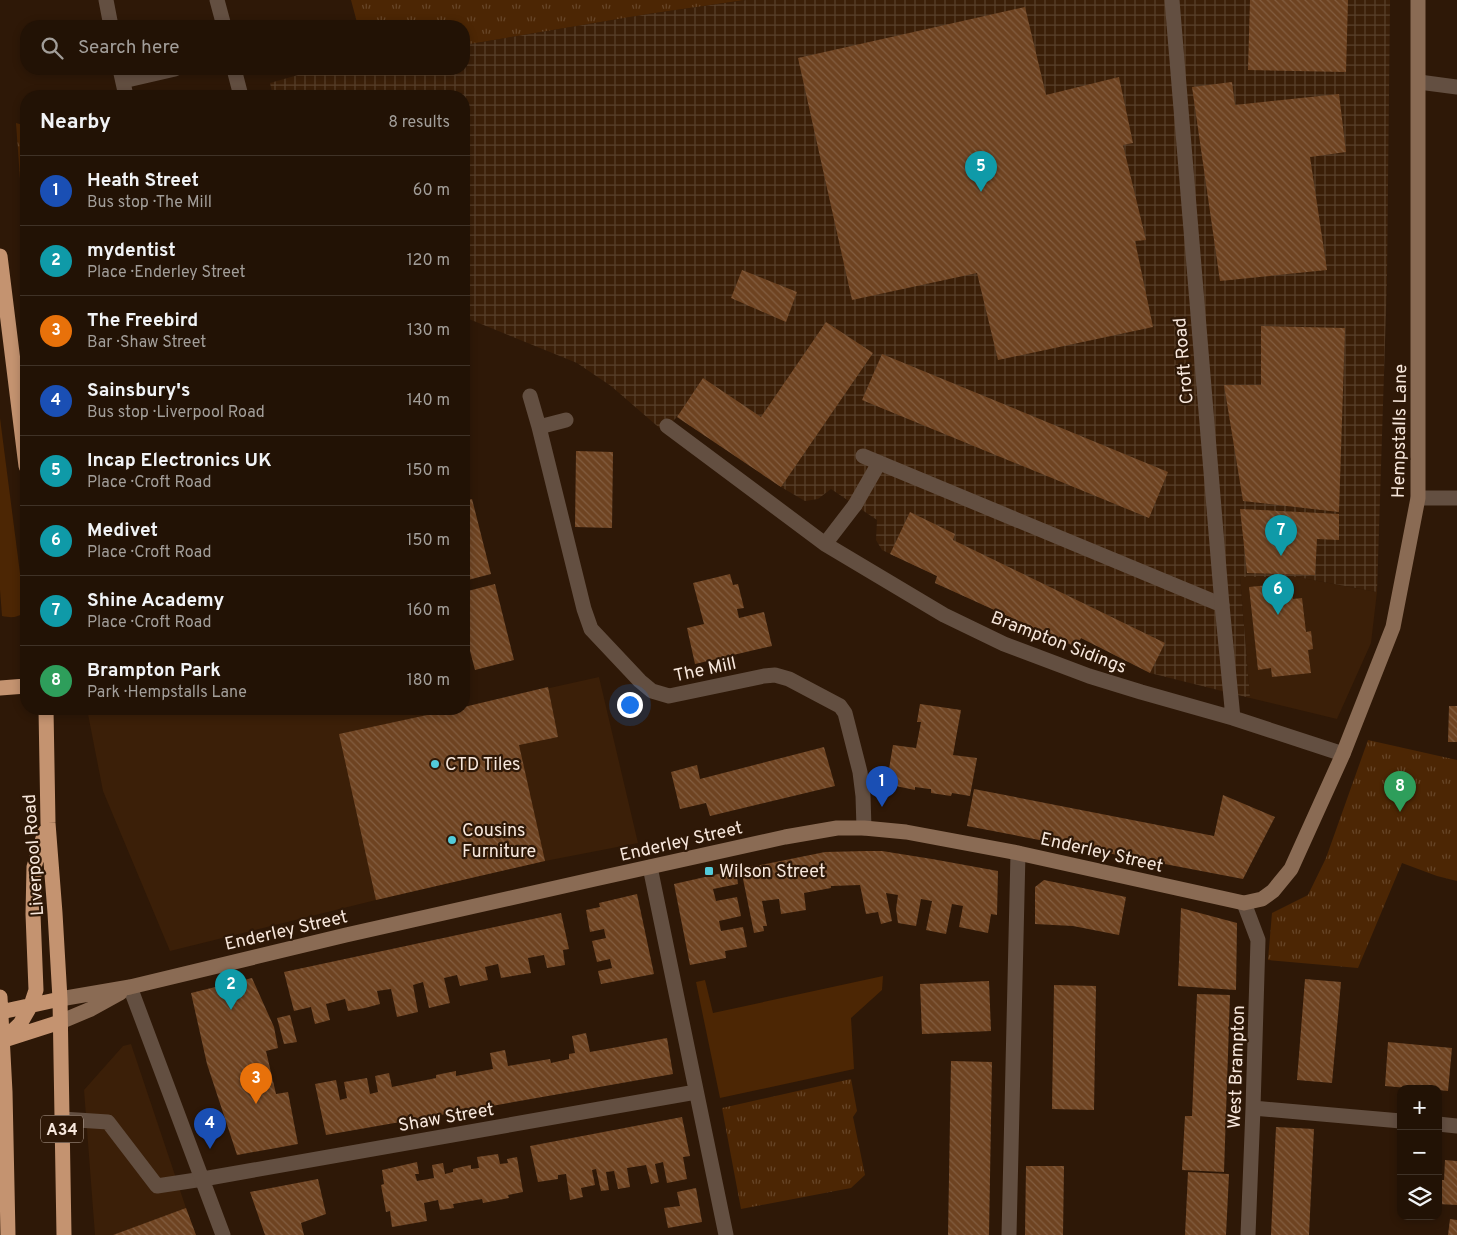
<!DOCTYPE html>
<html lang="en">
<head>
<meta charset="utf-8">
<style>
	:root { --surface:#221205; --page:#2a1b0f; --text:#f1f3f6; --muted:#a29e9a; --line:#3f3227; --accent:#52cbda }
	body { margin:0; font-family:Overpass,sans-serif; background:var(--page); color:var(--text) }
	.controls { position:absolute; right:15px; bottom:15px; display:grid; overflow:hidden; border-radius:10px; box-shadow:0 2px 8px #0003 }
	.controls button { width:45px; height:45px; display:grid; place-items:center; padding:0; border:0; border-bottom:1px solid var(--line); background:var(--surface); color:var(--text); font:25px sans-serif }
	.you { position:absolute; left:629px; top:704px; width:18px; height:18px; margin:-12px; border:4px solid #fff; border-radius:50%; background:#1a73e8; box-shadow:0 0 0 8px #1a73e833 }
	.badge { display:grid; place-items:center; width:32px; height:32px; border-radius:50%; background:var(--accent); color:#fff; font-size:16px; font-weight:700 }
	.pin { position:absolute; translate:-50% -41px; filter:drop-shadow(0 1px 2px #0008) }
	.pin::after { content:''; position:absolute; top:26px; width:18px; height:15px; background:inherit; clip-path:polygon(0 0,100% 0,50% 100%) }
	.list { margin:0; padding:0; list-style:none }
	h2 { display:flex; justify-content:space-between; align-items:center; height:65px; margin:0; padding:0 20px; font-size:21px }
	h2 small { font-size:16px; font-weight:400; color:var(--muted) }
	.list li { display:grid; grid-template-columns:32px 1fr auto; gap:15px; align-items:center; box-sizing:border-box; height:70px; padding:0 20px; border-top:1px solid var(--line) }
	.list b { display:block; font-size:19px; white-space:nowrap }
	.list p { margin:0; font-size:16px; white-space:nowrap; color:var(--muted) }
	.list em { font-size:16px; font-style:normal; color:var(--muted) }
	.icon { flex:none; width:28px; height:28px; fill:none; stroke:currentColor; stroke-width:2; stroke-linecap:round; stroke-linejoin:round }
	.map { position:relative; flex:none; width:1457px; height:1235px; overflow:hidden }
	.search { position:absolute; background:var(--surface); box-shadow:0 2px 8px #0003; left:20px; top:20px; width:450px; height:55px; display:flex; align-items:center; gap:12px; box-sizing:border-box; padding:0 18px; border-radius:20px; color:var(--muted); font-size:19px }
	.panel { position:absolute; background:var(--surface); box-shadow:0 2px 8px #0003; left:20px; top:90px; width:450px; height:625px; border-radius:20px }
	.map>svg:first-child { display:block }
	.built { fill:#3b1f08 }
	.industrial { fill:url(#industrial-grid) }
	.grass { fill:#4c2604 }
	.park { fill:url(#park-tufts) }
	.building { fill:url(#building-back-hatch) }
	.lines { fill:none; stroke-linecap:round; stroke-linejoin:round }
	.lane { stroke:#634f41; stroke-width:15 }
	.street { stroke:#634f41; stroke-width:15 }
	.secondary { stroke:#8a6b54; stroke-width:15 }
	.highway { stroke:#c49370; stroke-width:15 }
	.poi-dot { fill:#52cbda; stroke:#2e1807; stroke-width:2 }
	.labels { text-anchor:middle; stroke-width:4.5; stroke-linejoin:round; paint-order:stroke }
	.shield { fill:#2e1807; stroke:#bba99c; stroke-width:1 }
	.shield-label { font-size:16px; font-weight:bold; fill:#f7e7dc }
	.street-label { font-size:18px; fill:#f7e7dc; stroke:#2e1807 }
	.poi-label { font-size:18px; fill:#f7e7dc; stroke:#2e1807; text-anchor:start }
</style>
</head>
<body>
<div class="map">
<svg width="1457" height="1235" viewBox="0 0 1457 1235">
	<defs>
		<pattern id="industrial-grid" width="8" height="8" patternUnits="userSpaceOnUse" patternTransform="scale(1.25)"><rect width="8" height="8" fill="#3b1f08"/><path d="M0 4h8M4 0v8" fill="none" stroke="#58402b"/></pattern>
		<pattern id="park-tufts" width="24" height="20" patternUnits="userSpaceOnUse" patternTransform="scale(1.25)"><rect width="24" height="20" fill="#4c2604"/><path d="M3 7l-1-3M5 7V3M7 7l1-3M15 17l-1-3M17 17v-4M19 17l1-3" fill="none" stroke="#674628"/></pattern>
		<pattern id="building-back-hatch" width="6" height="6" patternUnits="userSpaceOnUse" patternTransform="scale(1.25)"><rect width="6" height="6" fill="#6e4321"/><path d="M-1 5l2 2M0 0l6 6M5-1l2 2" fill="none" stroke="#835e41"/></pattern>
	</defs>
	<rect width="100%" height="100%" fill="#2e1807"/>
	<path class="built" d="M 1240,577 L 1297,577 L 1377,592 L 1371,643 L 1337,719 L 1250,698 Z
		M 599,677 L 638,843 L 545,861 L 376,900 L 170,951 L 103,791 L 87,709 L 443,709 L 444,711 L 455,709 L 464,709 L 464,707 Z
		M 131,1044 L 186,1208 L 196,1235 L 95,1235 L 84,1090 L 123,1046 Z"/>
	<path class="industrial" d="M 746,0 L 1390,0 L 1387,279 L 1377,592 L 1297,577 L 1240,577 L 1250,698 L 1150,673 L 1081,638 L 1076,647 L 935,583 L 937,576 L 882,550 L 876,540 L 877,520 L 831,489 L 818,499 L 805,501 L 781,487 L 677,417 L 663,431 L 611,386 L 577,363 L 464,317 L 464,96 L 273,96 L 270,83 L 319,69 L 464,69 L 464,45 L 648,14 Z"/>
	<path class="grass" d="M 0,418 L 25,612 C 17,618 11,618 2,616 L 0,590 Z
		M 883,976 L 882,990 L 851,1018 L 854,1069 L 720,1098 L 696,982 L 705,980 L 713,1013 Z"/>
	<path class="park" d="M 351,0 L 745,0 L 648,14 L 464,45 L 464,26 L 358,26 Z
		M 16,123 L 26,126 L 26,262 Z
		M 1368,740 L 1457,760 L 1457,881 L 1437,876 L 1402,863 L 1358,968 L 1268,960 L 1272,913 L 1308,895 L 1326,858 Z
		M 851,1079 L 857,1111 L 853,1117 L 865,1175 L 851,1188 L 741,1209 L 722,1108 Z"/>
	<path class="building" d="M 1250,0 L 1348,0 L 1346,72 L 1248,70 Z
		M 1025,7 L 1046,95 L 1119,77 L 1133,143 L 1123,145 L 1146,240 L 1135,241 L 1153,327 L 998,360 L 977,273 L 852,300 L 798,58 Z
		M 1232,82 L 1235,105 L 1339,94 L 1346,152 L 1310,157 L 1327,270 L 1220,281 L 1192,87 Z
		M 742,270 L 797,292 L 786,322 L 731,298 Z
		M 826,322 L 873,353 L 781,487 L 677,417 L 703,378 L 761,417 Z
		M 1261,326 L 1345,328 L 1339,512 L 1243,501 L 1224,385 L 1261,385 Z
		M 882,354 L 1168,472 L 1149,518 L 862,400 Z
		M 576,451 L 613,452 L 612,528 L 575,527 Z
		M 472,499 L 491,574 L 464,581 L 464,501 Z
		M 1240,509 L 1339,514 L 1339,540 L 1317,539 L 1315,575 L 1247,573 Z
		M 910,512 L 955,534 L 953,540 L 1165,643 L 1150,673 L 1081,638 L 1076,647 L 935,583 L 937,576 L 890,554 Z
		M 730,574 L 733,585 L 738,584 L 744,608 L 737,609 L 739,618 L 764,612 L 772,646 L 695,664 L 687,628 L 704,624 L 693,583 Z
		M 1292,583 L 1293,599 L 1302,598 L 1306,632 L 1311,631 L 1313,649 L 1308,650 L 1311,673 L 1272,677 L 1271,668 L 1258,670 L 1249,587 Z
		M 495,584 L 514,660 L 475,670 L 464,628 L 464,592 Z
		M 548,687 L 558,737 L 519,745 L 545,861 L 376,900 L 339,734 L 455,709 L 464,709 L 464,707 Z
		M 920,704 L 961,710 L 953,755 L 977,758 L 970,796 L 952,793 L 951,796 L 931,793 L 931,789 L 929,789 L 915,787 L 915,790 L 891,785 L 892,776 L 888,775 L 893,745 L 916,748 L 921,722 L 917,722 Z
		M 1449,706 L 1457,706 L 1457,742 L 1448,742 Z
		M 824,747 L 835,786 L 710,816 L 706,803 L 680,809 L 671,772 L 697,765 L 700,779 Z
		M 974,789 L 1214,836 L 1223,795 L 1275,817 L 1243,879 L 967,826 Z
		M 867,851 L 882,851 L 932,859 L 998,871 L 997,915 L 991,914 L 988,933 L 959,927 L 963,906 L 952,904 L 946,934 L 926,930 L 932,901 L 921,899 L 916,926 L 898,923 L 896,909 L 898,895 L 886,893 L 892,921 L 881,924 L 878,912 L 866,914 L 860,885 L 831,886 L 831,888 L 804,893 L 806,910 L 781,914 L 779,899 L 762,901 L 767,926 L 763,926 L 764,931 L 754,933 L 741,869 L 825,852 Z
		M 736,870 L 738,884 L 713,889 L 716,901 L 737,897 L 741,916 L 719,921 L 721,931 L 743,927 L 747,947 L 725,951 L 726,958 L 690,965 L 674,884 Z
		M 1044,880 L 1126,897 L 1119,935 L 1073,926 L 1035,924 L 1035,887 Z
		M 637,894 L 654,974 L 601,984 L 598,971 L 612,968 L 610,959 L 597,962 L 592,941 L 606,938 L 605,934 L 604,929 L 590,932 L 586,910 L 600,907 L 599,903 Z
		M 1181,908 L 1237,923 L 1236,990 L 1178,986 Z
		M 561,913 L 569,949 L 563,950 L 565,965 L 547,968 L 544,955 L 528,958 L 531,973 L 501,978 L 498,964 L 485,967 L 488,980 L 460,986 L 457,975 L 444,978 L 450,1003 L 429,1008 L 423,982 L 413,985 L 418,1012 L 397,1017 L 391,989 L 377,991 L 380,1004 L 365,1008 L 348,1011 L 345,999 L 326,1004 L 330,1020 L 315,1024 L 311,1007 L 294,1011 L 284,972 Z
		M 252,978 L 274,1027 L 278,1048 L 266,1051 L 276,1094 L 288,1092 L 298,1144 L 237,1155 L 207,1064 L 191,993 Z
		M 1305,979 L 1341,982 L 1332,1083 L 1297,1080 Z
		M 989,981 L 991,1031 L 922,1034 L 920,984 Z
		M 1054,985 L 1096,986 L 1094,1110 L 1052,1109 Z
		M 1197,994 L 1230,995 L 1224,1172 L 1182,1170 L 1185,1116 L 1192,1116 Z
		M 290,1015 L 297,1042 L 284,1044 L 277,1018 Z
		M 586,1033 L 590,1052 L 667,1038 L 673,1074 L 326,1135 L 315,1084 L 336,1080 L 340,1100 L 347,1098 L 344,1082 L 367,1078 L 370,1094 L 378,1092 L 375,1076 L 389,1073 L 392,1087 L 436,1078 L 436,1075 L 456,1071 L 456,1076 L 493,1069 L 490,1053 L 505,1050 L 508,1066 L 550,1059 L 551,1063 L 569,1059 L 569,1054 L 575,1053 L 572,1036 Z
		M 1388,1042 L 1452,1048 L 1448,1091 L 1438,1090 L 1438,1089 L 1420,1089 L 1385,1086 Z
		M 951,1061 L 992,1062 L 989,1235 L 948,1235 Z
		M 682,1117 L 690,1156 L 683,1157 L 687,1179 L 667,1183 L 663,1162 L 655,1164 L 659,1182 L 651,1184 L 646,1165 L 627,1168 L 630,1187 L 618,1189 L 614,1171 L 606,1172 L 609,1190 L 601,1191 L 596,1169 L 592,1170 L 595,1185 L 581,1188 L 583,1197 L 570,1200 L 566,1174 L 558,1175 L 558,1179 L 538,1182 L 530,1146 Z
		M 1276,1127 L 1314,1129 L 1309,1235 L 1271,1235 Z
		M 498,1154 L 500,1164 L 508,1163 L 507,1159 L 517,1157 L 523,1192 L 508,1195 L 509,1198 L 483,1203 L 482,1199 L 453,1204 L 454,1208 L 440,1210 L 438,1200 L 424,1203 L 427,1221 L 392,1227 L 390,1211 L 386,1212 L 381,1185 L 384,1184 L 382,1170 L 417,1162 L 419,1174 L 415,1174 L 417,1181 L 434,1178 L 432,1165 L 443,1163 L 445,1174 L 453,1172 L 453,1169 L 461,1167 L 471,1165 L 471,1169 L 479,1168 L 477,1157 Z
		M 1445,1160 L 1457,1161 L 1457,1205 L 1438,1204 L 1438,1180 L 1444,1180 Z
		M 1026,1166 L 1064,1166 L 1063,1235 L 1025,1235 Z
		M 1188,1172 L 1229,1174 L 1226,1235 L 1185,1235 Z
		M 318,1179 L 326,1214 L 301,1223 L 304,1235 L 265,1235 L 250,1192 Z
		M 696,1188 L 702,1222 L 668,1228 L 664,1208 L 680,1206 L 677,1192 Z
		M 186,1208 L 196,1235 L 113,1235 Z
		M 1450,1219 L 1457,1220 L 1457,1235 L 1448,1235 Z"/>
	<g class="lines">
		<path class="lane" d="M 106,0 L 111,26
			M 120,69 L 126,96
			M 123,81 L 175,69
			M 1419,82 L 1457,87
			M 863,456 L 1222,605
			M 855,505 L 879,463
			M 62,1119 L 108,1122 L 157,1186 L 203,1179"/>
		<path class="street" d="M 217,0 L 224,26
			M 1172,0 L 1222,605 L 1233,718
			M 234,69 L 241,96
			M 530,396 L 539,427 L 584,609 L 591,629 L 640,681 L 652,691 L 669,696 L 764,676 L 775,675 L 789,679 L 840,706 L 845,713 L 860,772 L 863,796 L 864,828
			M 667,426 L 825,544 L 944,615 L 1004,644 L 1089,676 L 1141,692 L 1233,718 L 1343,754
			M 539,427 L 566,420
			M 1418,498 L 1457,498
			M 825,544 L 855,505
			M 650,867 L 726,1235
			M 1244,903 L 1258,940 L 1253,1108 L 1248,1235
			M 130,987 L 223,1235
			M 1253,1108 L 1401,1121
			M 1438,1124 L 1457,1126
			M 203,1179 L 696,1092
			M 1009,1235 L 1018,853"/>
		<path class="secondary" d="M 60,999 L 130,987 L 346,935 L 595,879 L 785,837 L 837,828 L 864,828 L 906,832 L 1018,853 L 1244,903 L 1262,899 L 1273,891 L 1291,869 L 1343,754 L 1393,627 L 1418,498 L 1418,0
			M 60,1022 L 91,1009 L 120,993"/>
		<path class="highway" d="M 0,256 L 26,466
			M 0,688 L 26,686
			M 46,709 L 48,823 L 55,913 L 60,999 L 64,1235
			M 0,997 L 5,1092 L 8,1235
			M 1,1012 L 60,999
			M 7,1039 L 60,1022
			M 2,1041 L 20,1024 L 31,1005 L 36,990 L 33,914 L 34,867 L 45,832"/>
	</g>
	<g class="poi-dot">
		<circle cx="435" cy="764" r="5"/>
		<circle cx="452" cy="840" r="5"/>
		<rect x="704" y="866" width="10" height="10" rx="2.5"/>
	</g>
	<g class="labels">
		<rect class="shield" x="41" y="1115.5" width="42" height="27" rx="4"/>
		<g class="shield-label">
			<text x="62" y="1135">A34</text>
		</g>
		<g class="street-label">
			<text transform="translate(1183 361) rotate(-95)" y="6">Croft Road</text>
			<text transform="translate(1399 431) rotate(-89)" y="6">Hempstalls Lane</text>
			<text transform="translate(1059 642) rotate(21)" y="6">Brampton Sidings</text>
			<text transform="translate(705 669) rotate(-12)" y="6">The Mill</text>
			<text transform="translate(681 841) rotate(-13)" y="6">Enderley Street</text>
			<text transform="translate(1102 852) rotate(13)" y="6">Enderley Street</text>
			<text transform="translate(33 855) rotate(-94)" y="6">Liverpool Road</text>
			<text transform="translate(286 930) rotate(-13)" y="6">Enderley Street</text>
			<text transform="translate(1236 1067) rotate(-88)" y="6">West Brampton</text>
			<text transform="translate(446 1117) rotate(-10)" y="6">Shaw Street</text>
		</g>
		<g class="poi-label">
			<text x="445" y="770">CTD Tiles</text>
			<text x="462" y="836">Cousins<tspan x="462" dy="21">Furniture</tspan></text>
			<text x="719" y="877">Wilson Street</text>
		</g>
	</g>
</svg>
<div class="controls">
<button>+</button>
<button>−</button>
<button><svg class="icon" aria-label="layers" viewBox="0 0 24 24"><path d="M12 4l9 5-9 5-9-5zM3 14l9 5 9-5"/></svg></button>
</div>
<div class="you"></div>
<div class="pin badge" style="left:882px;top:807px;background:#1a4fb4">1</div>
<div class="pin badge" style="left:231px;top:1010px;background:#0f9aa8">2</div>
<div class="pin badge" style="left:256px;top:1104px;background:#e8710a">3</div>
<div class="pin badge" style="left:210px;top:1149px;background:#1a4fb4">4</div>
<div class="pin badge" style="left:981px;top:192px;background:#0f9aa8">5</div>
<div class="pin badge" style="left:1278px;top:615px;background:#0f9aa8">6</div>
<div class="pin badge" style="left:1281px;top:556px;background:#0f9aa8">7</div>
<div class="pin badge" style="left:1400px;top:812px;background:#2e9e5b">8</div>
<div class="search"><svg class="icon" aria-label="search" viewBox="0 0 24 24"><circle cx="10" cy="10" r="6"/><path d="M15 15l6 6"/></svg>Search here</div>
<section class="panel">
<h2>Nearby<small>8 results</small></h2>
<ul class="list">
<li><span class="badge" style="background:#1a4fb4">1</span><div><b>Heath Street</b><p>Bus stop · The Mill</p></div><em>60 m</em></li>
<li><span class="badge" style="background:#0f9aa8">2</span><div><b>mydentist</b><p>Place · Enderley Street</p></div><em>120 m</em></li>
<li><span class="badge" style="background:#e8710a">3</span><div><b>The Freebird</b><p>Bar · Shaw Street</p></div><em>130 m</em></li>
<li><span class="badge" style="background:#1a4fb4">4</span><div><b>Sainsbury's</b><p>Bus stop · Liverpool Road</p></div><em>140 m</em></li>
<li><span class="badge" style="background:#0f9aa8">5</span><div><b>Incap Electronics UK</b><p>Place · Croft Road</p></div><em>150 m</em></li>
<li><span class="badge" style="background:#0f9aa8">6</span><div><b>Medivet</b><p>Place · Croft Road</p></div><em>150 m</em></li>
<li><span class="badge" style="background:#0f9aa8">7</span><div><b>Shine Academy</b><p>Place · Croft Road</p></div><em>160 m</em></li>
<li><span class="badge" style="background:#2e9e5b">8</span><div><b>Brampton Park</b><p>Park · Hempstalls Lane</p></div><em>180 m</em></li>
</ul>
</section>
</div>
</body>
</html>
